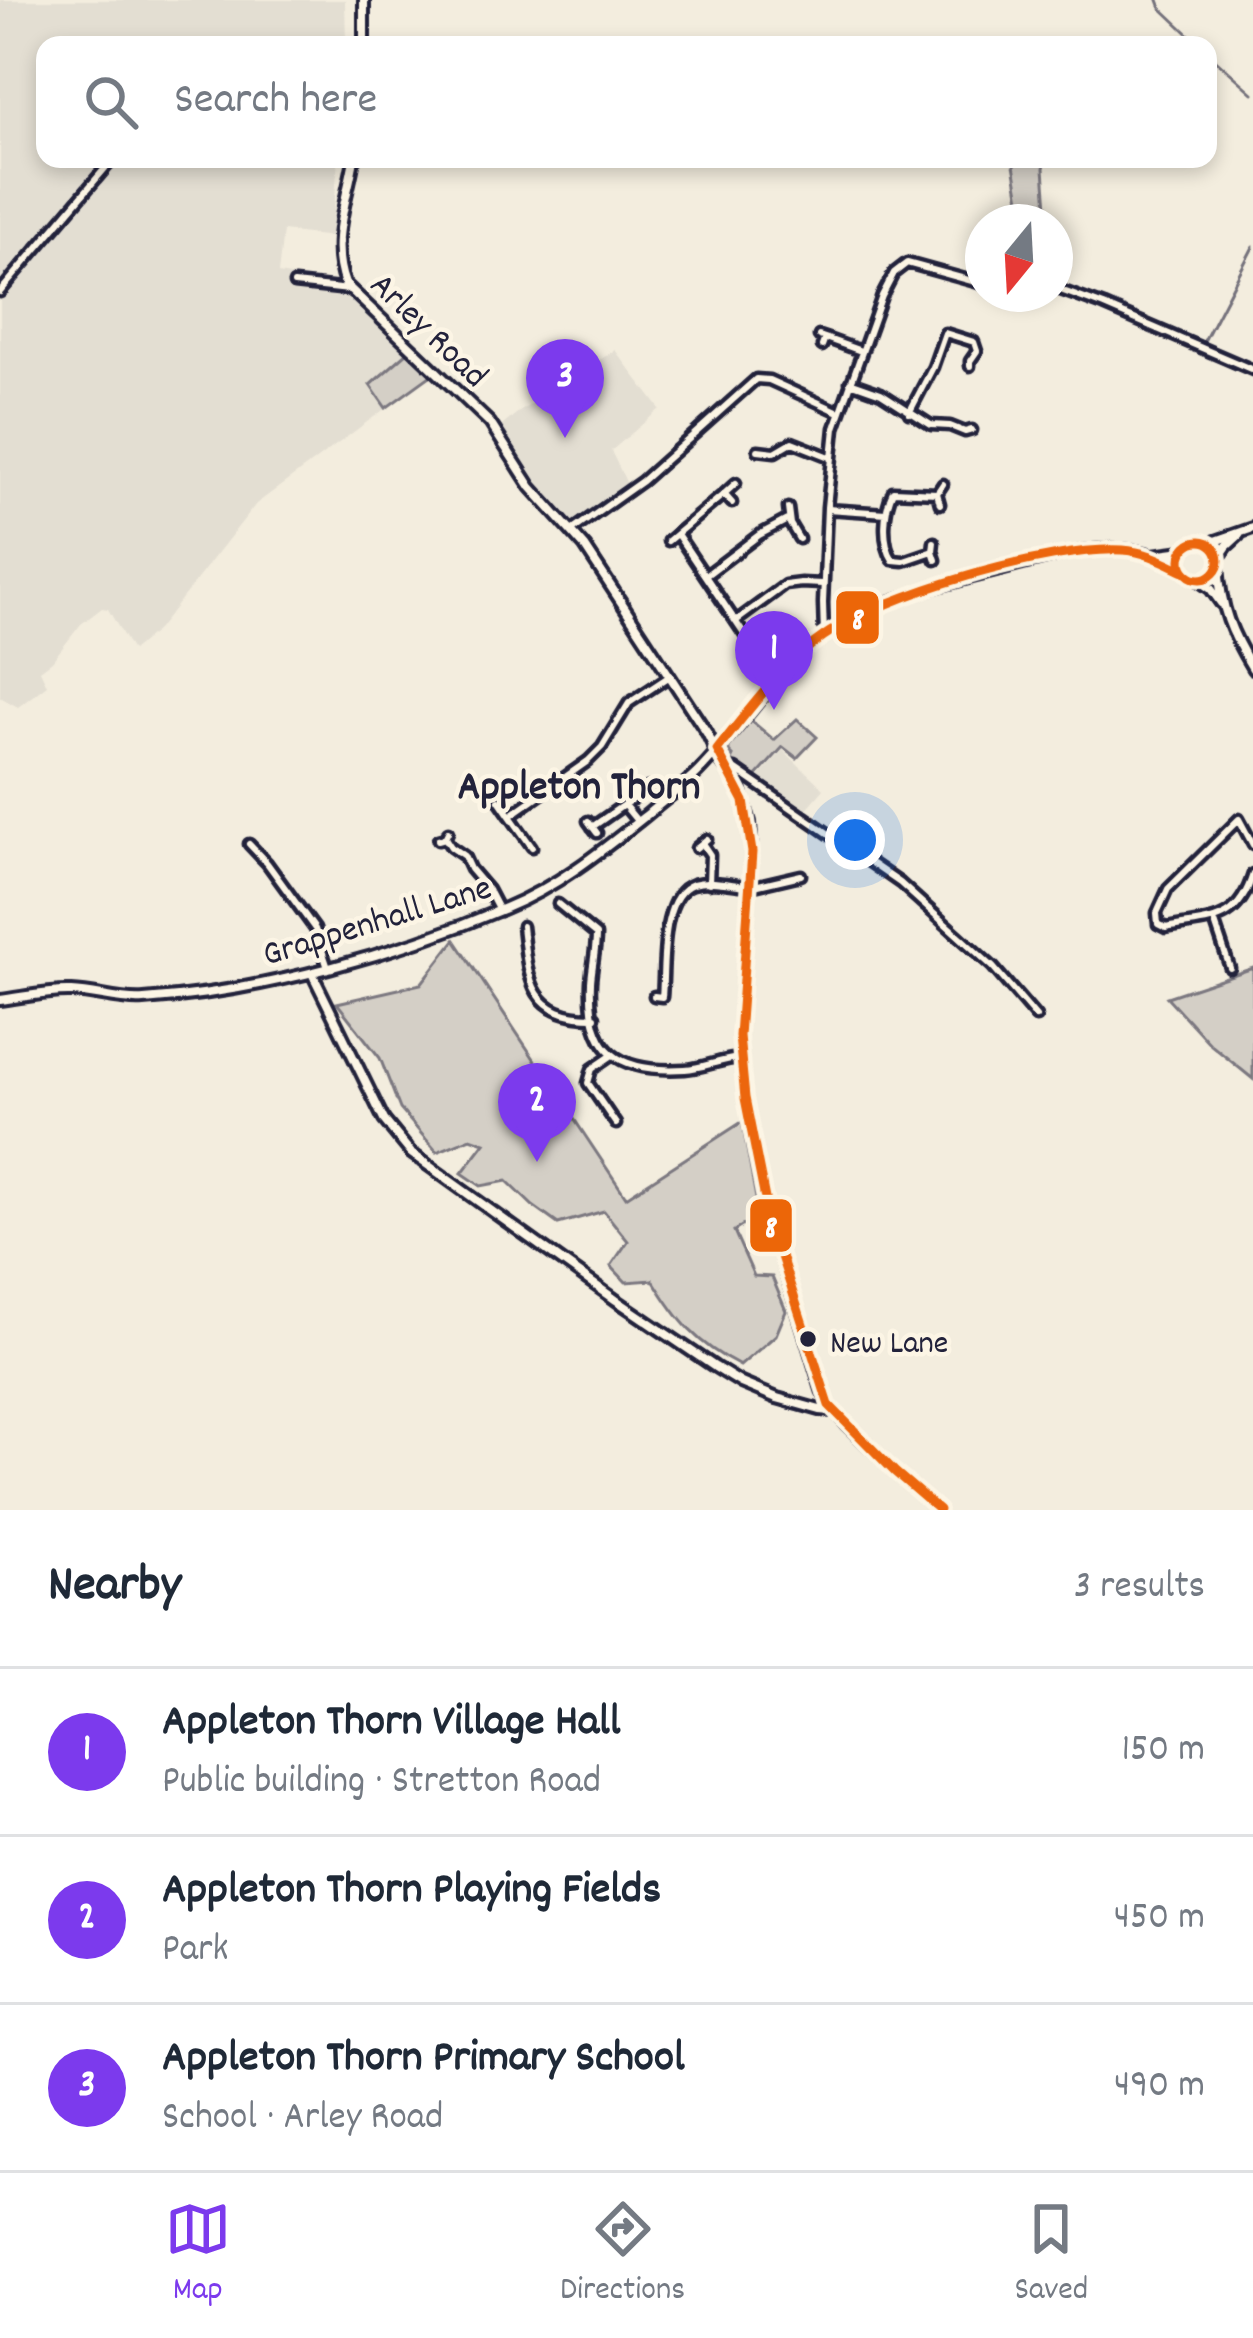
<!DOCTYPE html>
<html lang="en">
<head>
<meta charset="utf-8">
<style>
	:root { --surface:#fff; --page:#f2f2f3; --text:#1f2937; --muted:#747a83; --line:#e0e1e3; --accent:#7c3aed }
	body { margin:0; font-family:Dekko,sans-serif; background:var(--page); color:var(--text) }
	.compass { position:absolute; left:965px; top:204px; width:108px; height:108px; border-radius:50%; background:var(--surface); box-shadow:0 6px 18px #0003; rotate:198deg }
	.you { position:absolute; left:855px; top:840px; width:42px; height:42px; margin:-30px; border:9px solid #fff; border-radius:50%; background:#1a73e8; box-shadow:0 0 0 18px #1a73e833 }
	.badge { display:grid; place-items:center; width:78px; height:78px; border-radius:50%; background:var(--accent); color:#fff; font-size:39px; font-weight:700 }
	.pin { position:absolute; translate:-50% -99px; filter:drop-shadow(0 3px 6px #0008) }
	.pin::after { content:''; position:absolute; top:63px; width:42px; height:36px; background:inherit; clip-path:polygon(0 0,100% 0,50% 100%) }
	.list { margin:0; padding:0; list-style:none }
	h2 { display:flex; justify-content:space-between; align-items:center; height:156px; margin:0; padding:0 48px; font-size:51px }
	h2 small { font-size:39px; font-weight:400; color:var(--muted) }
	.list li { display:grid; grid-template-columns:78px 1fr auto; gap:36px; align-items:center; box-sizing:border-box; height:168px; padding:0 48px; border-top:3px solid var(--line) }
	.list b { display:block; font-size:45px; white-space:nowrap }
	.list p { margin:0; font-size:39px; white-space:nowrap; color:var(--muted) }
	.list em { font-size:39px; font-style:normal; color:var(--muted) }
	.icon { flex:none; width:66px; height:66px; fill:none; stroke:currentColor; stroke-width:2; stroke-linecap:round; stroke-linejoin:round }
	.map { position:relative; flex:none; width:1253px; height:1510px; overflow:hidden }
	.search { position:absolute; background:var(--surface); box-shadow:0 6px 18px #0003; left:36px; right:36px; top:36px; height:132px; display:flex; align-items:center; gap:30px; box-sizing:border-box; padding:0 42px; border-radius:24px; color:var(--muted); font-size:45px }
	.sheet { height:660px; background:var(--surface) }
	nav { display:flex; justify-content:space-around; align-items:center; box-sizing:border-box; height:168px; border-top:3px solid var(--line); background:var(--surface); font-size:33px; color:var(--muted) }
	nav a { display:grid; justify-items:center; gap:6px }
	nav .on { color:var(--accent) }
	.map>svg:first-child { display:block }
	.built { fill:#e3ded2 }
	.green { fill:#d4cfc6; stroke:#7b7880; stroke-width:3 }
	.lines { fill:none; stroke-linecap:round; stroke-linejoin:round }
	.stream { stroke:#75727b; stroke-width:3 }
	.street-casing { stroke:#22223b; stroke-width:15 }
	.secondary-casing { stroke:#22223b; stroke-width:16 }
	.street { stroke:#fcf5e5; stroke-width:6 }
	.secondary { stroke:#fcf5e5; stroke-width:8 }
	.bus-1-casing { stroke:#fcf5e5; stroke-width:18 }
	.bus-1 { stroke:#ec6608; stroke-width:9 }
	.bus-dot { fill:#22223b; stroke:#fcf5e5; stroke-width:4.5 }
	.labels { text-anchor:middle; stroke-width:9; stroke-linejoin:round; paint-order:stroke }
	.bus-label { font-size:33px; fill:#22223b; stroke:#fcf5e5; text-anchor:start }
	.street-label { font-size:36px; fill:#22223b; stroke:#fcf5e5 }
	.quarter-label { font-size:42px; font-weight:bold; fill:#22223b; stroke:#fcf5e5 }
	.line-badge { stroke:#fcf5e5; stroke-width:4.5 }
	.badge-label { font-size:33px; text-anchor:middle; font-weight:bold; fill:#fff }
</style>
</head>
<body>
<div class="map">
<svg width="1253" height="1510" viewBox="0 0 1253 1510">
	<rect width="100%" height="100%" fill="#f3edde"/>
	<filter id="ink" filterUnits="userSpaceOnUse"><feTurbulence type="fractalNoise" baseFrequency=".00833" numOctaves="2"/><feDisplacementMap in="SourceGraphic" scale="24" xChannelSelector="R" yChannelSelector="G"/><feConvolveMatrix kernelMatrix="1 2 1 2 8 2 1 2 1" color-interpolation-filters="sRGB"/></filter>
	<g filter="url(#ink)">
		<path class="built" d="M 0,0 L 345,0 L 346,45 L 45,45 L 45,159 L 338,159 L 332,237 L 283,231 L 278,274 L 333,283 L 408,352 L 370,385 L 386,408 L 256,504 L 157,630 L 132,651 L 108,609 L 102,608 L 81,624 L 52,661 L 40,670 L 47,685 L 18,707 L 0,697 Z
			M 615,350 L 660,409 L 611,451 L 630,490 L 573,530 L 538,496 L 496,431 L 516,414 Z
			M 783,750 L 824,789 L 804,812 L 770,792 L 757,779 Z"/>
		<path class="green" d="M 1013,159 L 1046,159 L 1044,168 L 1048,222 L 1024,222 Z
			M 408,352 L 433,374 L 386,408 L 370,385 Z
			M 749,719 L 774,740 L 797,719 L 817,737 L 797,758 L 783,747 L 754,779 L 731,760 L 733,756 L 729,752 L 729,744 Z
			M 455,940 L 626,1197 L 742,1122 L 759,1215 L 734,1231 L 754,1276 L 772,1277 L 786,1311 L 776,1335 L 740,1366 C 697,1344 678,1321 653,1280 L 626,1282 L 611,1266 L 628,1241 L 604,1211 L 558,1224 L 533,1206 L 507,1181 L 481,1186 L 462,1173 L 485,1143 L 471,1138 L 437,1152 L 400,1109 L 380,1058 L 337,1003 L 421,984 Z
			M 1253,968 L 1253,1079 L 1211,1045 L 1167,997 Z"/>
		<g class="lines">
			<path class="stream" d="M 1158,0 L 1161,8 L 1200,45
				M 1208,53 L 1253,93
				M 1204,341 L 1253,247"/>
			<g class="street-casing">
				<path id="street" d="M 294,284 L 349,290
					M 1055,288 L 1104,306 L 1253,370
					M 0,292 L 113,159
					M 819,336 L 825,338 L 822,346
					M 825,338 L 861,351
					M 850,382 L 881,393 L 931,425 L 950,426 L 965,432 L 972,430
					M 909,413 L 933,367 L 945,333 L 974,342 L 977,351 L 970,361 L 970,366
					M 758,450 L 775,452 L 792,442 L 830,457
					M 732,503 L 724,494 L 736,483
					M 940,504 L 937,493 L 943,484
					M 788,508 L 790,524 L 799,539
					M 827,509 L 886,513
					M 573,530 L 642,481 L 756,379 L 769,380 L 837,411
					M 677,534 L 746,637
					M 668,541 L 724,494
					M 934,542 L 933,551 L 936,560
					M 933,551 L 904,561 L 893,560 C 881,542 884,510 893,491 L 937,493
					M 705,576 L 759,535 L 789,519
					M 736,621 L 785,585 L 801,583 L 822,584
					M 824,636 L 823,603 L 827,507 L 835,428 L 882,296 L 894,273 L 907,263 L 983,284
					M 728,770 L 735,769 L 900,883 L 993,967 L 1036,1017
					M 499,800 L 510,816 L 588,761 L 602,747 L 629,703 L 670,676
					M 624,805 L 638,822
					M 510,816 L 532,847
					M 588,821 L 597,833
					M 592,827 L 648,788
					M 445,838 L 451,847 L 464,856 L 470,869 L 488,890 L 499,911
					M 438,840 L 445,838 L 448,832
					M 702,843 L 710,855 L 709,883
					M 249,844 L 267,863 L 315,929 L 328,968
					M 1253,845 L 1239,819 L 1168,889 L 1157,913 L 1158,924 L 1166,928 C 1211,919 1237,925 1253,874
					M 696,848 L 707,839
					M 750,887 L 801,875
					M 558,904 L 596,935 C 596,951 592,966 591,982 C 588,1053 618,1073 685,1069 C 704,1068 721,1059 741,1058
					M 1214,920 L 1230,968
					M 522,926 C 528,979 530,1018 595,1017
					M 654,996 L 662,997 C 665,967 659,896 693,884 C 710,879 732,885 750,886
					M 611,1056 L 592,1069 L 588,1083 L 616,1124"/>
			</g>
			<g class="secondary-casing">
				<path id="secondary" d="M 364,0 L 364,45
					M 354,159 C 347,201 329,243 345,284 L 490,423 L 531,487 L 585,547 L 707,733 L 720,760 L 740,788 L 750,822 L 752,852 L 739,1036 L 745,1098 L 769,1219 L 822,1390 L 829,1405 L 846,1424 L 895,1472 L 939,1510
					M1181 560a19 19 0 1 1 38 0a19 19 0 1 1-38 0Z
					M 1210,543 L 1253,528
					M 1153,555 L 1183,551
					M 1218,559 L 1227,546 L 1239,535
					M 1218,566 C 1221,609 1231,633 1253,669
					M 1198,580 L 1211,589 L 1221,603
					M 312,973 L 384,1120 L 411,1153 L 616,1300 L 715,1367 L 741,1383 L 777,1398 L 820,1410 L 832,1411
					M 0,1000 C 24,997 49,991 72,992 C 97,993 120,1002 144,1000 C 262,992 397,954 505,908 C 559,886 604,849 649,813 C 665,799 683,787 698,772 C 741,729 771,675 821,638 C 873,599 946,584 1008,568 C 1051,557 1108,539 1152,555 C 1163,559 1174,566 1184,571"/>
			</g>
			<use href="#street" class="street"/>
			<use href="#secondary" class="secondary"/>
			<g class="bus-1-casing">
				<path id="bus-1" d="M1181 560a19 19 0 1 1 38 0a19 19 0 1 1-38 0Z
					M 939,1510 L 895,1472 L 829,1405 L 769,1219 L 745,1098 L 739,1036 L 752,852 L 744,801 L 717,750 C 749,710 781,665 824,636 C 886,594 1048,546 1123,550 C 1145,551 1165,562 1184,571"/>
			</g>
			<use href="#bus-1" class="bus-1"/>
		</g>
	</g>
	<circle class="bus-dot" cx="808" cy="1339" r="10"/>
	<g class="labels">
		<g class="bus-label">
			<text x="830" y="1352">New Lane</text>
		</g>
		<g class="street-label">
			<text transform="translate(431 328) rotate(44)" y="13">Arley Road</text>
			<text transform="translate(376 918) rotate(-17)" y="13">Grappenhall Lane</text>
		</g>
		<g class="quarter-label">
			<text x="579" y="798">Appleton Thorn</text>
		</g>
	</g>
	<g class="line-badge">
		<rect x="834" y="589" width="47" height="57" rx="12" fill="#ec6608"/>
		<rect x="748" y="1197" width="46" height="57" rx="12" fill="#ec6608"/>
	</g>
	<g class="badge-label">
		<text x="858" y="629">8</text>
		<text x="771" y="1237">8</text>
	</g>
</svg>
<svg class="compass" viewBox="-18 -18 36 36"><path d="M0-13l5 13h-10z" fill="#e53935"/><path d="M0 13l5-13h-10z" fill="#747a83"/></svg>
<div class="you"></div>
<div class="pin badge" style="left:774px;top:710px">1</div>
<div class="pin badge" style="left:537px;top:1162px">2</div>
<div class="pin badge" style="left:565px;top:438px">3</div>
<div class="search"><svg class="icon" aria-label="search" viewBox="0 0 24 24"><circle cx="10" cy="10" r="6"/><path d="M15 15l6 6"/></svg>Search here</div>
</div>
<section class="sheet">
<h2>Nearby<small>3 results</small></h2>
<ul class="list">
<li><span class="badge">1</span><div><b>Appleton Thorn Village Hall</b><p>Public building · Stretton Road</p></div><em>150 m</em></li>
<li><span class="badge">2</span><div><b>Appleton Thorn Playing Fields</b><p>Park</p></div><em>450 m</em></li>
<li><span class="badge">3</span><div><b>Appleton Thorn Primary School</b><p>School · Arley Road</p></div><em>490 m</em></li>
</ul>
</section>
<nav>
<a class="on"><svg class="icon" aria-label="map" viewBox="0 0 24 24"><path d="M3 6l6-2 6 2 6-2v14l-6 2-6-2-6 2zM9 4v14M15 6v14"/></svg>Map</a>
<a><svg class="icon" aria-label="directions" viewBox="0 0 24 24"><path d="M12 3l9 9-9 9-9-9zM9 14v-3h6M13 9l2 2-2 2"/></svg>Directions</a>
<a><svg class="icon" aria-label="saved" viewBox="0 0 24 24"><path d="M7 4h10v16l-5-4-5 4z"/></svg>Saved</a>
</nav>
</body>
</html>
